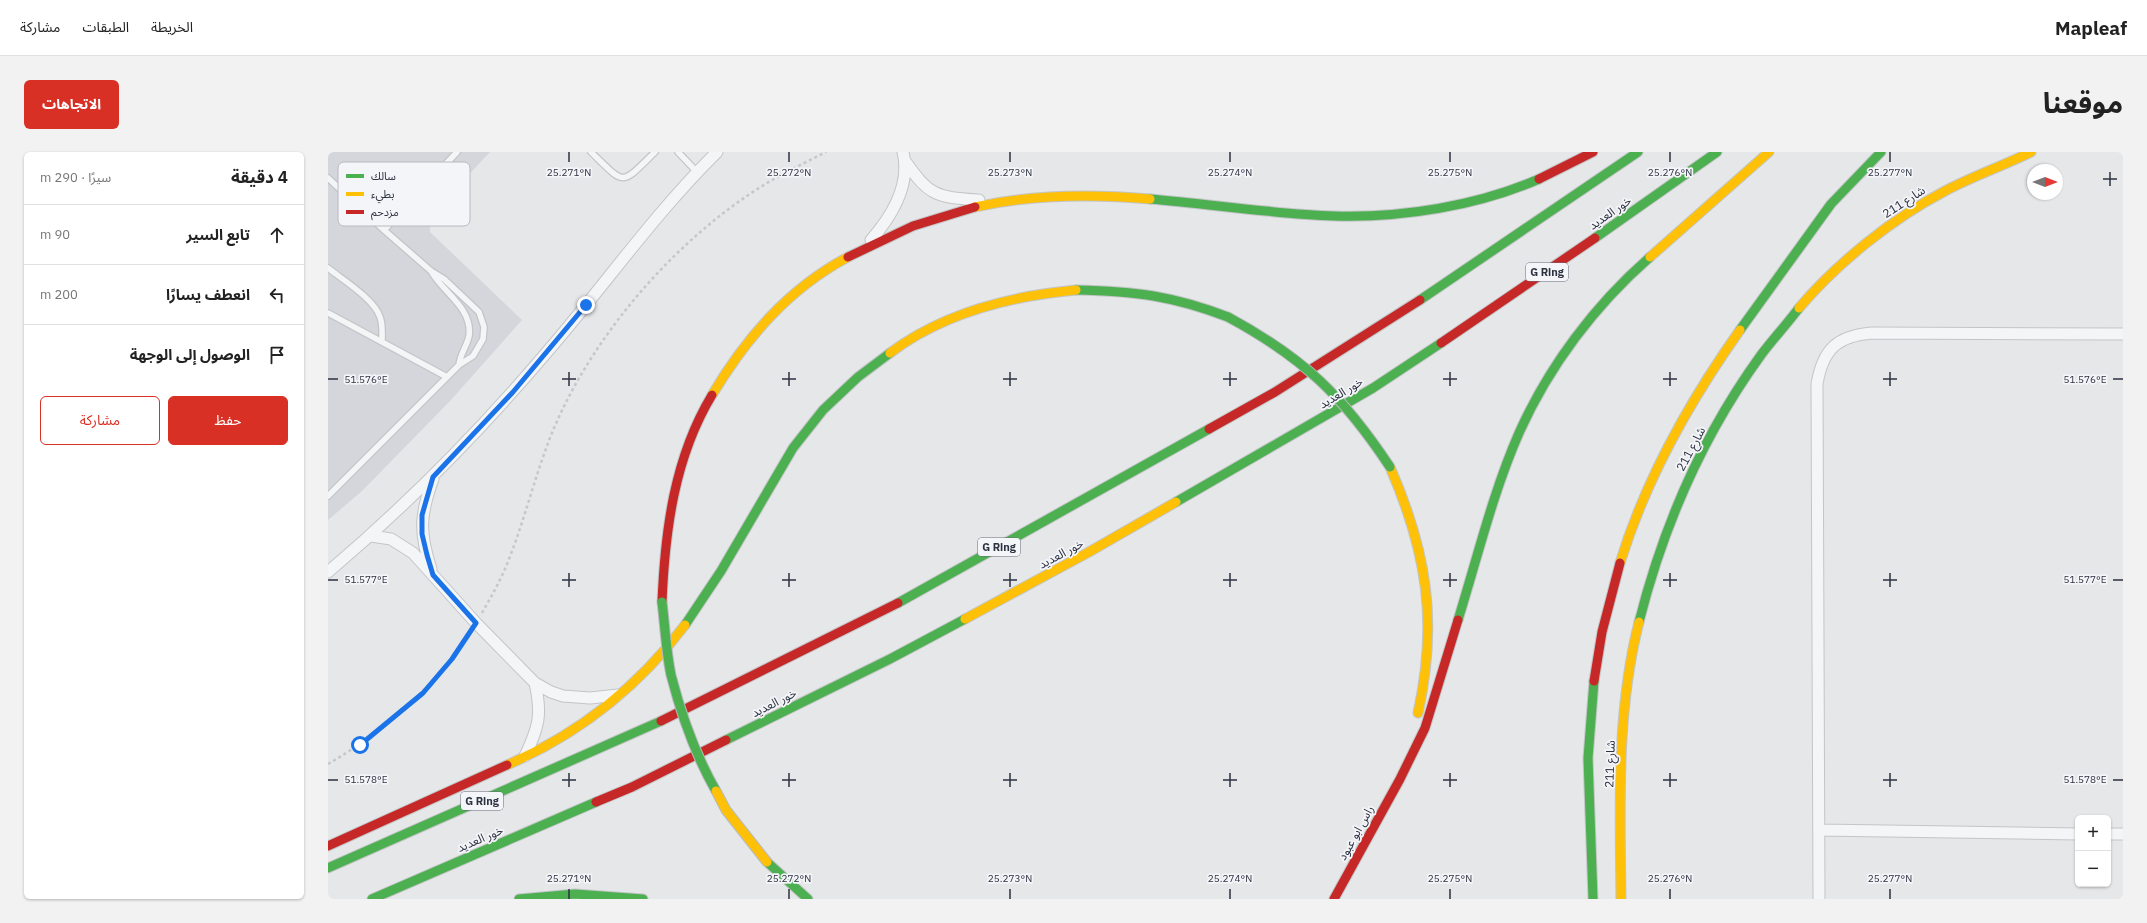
<!DOCTYPE html>
<html lang="ar">
<head>
<meta charset="utf-8">
<style>
	:root { --surface:#fff; --page:#f2f2f2; --text:#222; --muted:#767676; --line:#e0e0e0; --accent:#d93025 }
	body { margin:0; font-family:"IBM Plex Sans","Noto Sans Arabic",sans-serif; background:var(--page); color:var(--text); direction:rtl }
	.controls { position:absolute; right:12px; bottom:12px; display:grid; overflow:hidden; border-radius:6px; box-shadow:0 1px 3px #0004 }
	.controls button { width:36px; height:36px; display:grid; place-items:center; padding:0; border:0; border-bottom:1px solid var(--line); background:var(--surface); color:var(--text); font:20px sans-serif }
	.compass { position:absolute; left:1699px; top:12px; width:36px; height:36px; border-radius:50%; background:var(--surface); box-shadow:0 1px 3px #0004; rotate:90deg }
	.stop { position:absolute; width:12px; height:12px; margin:-9px; border:3px solid #1a73e8; border-radius:50%; background:#fff }
	.stop.end { background:#1a73e8; border-color:#fff; box-shadow:0 1px 4px #0008 }
	.list { margin:0; padding:0; list-style:none }
	h2 { display:flex; justify-content:space-between; align-items:center; height:52px; margin:0; padding:0 16px; font-size:17px }
	h2 small { font-size:13px; font-weight:400; color:var(--muted) }
	.list li { display:grid; grid-template-columns:26px 1fr auto; gap:12px; align-items:center; box-sizing:border-box; height:60px; padding:0 16px; border-top:1px solid var(--line) }
	.list b { display:block; font-size:15px; white-space:nowrap }
	.list em { font-size:13px; font-style:normal; color:var(--muted) }
	.actions { display:flex; gap:8px; padding:12px 16px }
	.actions a { flex:1; padding:9px 0; border:1px solid var(--accent); border-radius:6px; text-align:center; font-size:14px; color:var(--accent) }
	.actions .main { background:var(--accent); color:#fff }
	.icon { flex:none; width:22px; height:22px; fill:none; stroke:currentColor; stroke-width:2; stroke-linecap:round; stroke-linejoin:round }
	.map { position:relative; flex:none; width:1795px; height:747px; overflow:hidden; direction:ltr; border-radius:6px }
	header { display:flex; align-items:center; gap:24px; box-sizing:border-box; height:56px; padding:0 20px; background:var(--surface); border-bottom:1px solid var(--line) }
	header strong { font-size:19px }
	nav { display:flex; gap:22px; margin-inline-start:auto; font-size:14px }
	.intro { display:flex; align-items:center; justify-content:space-between; box-sizing:border-box; height:96px; padding:0 24px }
	h1 { margin:0; font-size:28px }
	.button { padding:10px 18px; border-radius:6px; background:var(--accent); color:#fff; font-size:14px; font-weight:700 }
	main { display:flex; gap:24px; padding:0 24px }
	aside { flex:1; background:var(--surface); border-radius:6px; box-shadow:0 1px 3px #0004 }
	.map>svg:first-child { display:block }
	.built { fill:#d4d6dc }
	.lines { fill:none; stroke-linecap:round; stroke-linejoin:round }
	.lane-casing { stroke:#c3c5c7; stroke-width:8 }
	.street-casing { stroke:#c3c5c7; stroke-width:13 }
	.fast-casing { stroke:#c3c5c7; stroke-width:11 }
	.slow-casing { stroke:#c3c5c7; stroke-width:11 }
	.jam-casing { stroke:#c3c5c7; stroke-width:11 }
	.path { stroke:#c5c7c9; stroke-width:2.5; stroke-dasharray:3 3; stroke-linecap:butt }
	.lane { stroke:#f4f5f6; stroke-width:5.5 }
	.street { stroke:#f4f5f6; stroke-width:11 }
	.fast { stroke:#4caf50; stroke-width:9 }
	.slow { stroke:#ffc107; stroke-width:9 }
	.jam { stroke:#c62828; stroke-width:9 }
	.fast-bridge-casing { stroke:#b8babd; stroke-width:11; stroke-linecap:butt }
	.slow-bridge-casing { stroke:#b8babd; stroke-width:11; stroke-linecap:butt }
	.fast-bridge { stroke:#4caf50; stroke-width:9 }
	.slow-bridge { stroke:#ffc107; stroke-width:9 }
	.route { stroke:#1a73e8; stroke-width:5 }
	.ticks { fill:none; stroke:#2d3241; stroke-width:1.5 }
	.labels { text-anchor:middle; stroke-width:3.5; stroke-linejoin:round; paint-order:stroke }
	.shield { fill:#f4f5f8; stroke:#696c78; stroke-width:1 }
	.shield-label { font-size:11px; font-weight:bold; fill:#2d3241 }
	.street-label { font-size:12px; fill:#2d3241; stroke:#f4f5f8 }
	.key { fill:#f4f5f8; stroke:#b8bac1; stroke-width:1 }
	.key-label { font-size:11px; fill:#2d3241 }
	.ticks-label { font-size:10px; text-anchor:middle; fill:#2d3241; stroke:#f4f5f8; stroke-width:3.5; stroke-linejoin:round; paint-order:stroke }
</style>
</head>
<body>
<header>
<strong>Mapleaf</strong>
<nav><a>الخريطة</a><a>الطبقات</a><a>مشاركة</a></nav>
</header>
<div class="intro"><h1>موقعنا</h1><a class="button">الاتجاهات</a></div>
<main>
<div class="map">
<svg width="1795" height="747" viewBox="0 0 1795 747">
	<rect width="100%" height="100%" fill="#e5e7e9"/>
	<path class="built" d="M 0,0 L 162,0 L 103,63 L 102,80 L 194,168 L 123,248 L 34,339 L 0,368 Z"/>
	<g class="lines">
		<g class="lane-casing">
			<path id="lane" d="M 263,0 C 298,34 292,34 327,0
				M 350,0 L 369,20
				M 0,26 L 56,78 L 103,119 L 116,127 L 151,160 L 156,175 L 155,187 L 145,204 L 131,213 L 0,344
				M 56,78 L 129,0
				M 0,116 C 15,128 46,147 52,165 C 55,173 54,182 54,190
				M 103,119 C 115,141 145,156 141,184 C 139,194 132,202 131,213
				M 0,161 L 119,225"/>
		</g>
		<g class="street-casing">
			<path id="street" d="M 577,9 C 602,45 609,45 651,48
				M 543,88 C 564,64 583,33 575,0
				M 43,384 L 63,387 L 85,401 L 148,471 L 207,531 L 223,540 L 235,544 L 262,546 L 290,543
				M 103,417 C 91,380 92,363 105,327
				M 0,420 C 79,353 152,279 219,200 C 276,134 327,61 389,0
				M 197,604 C 211,575 214,562 207,531
				M 1492,678 L 1750,682
				M 1780,682 L 1795,682
				M 1491,747 L 1489,232 C 1495,197 1509,184 1544,181 L 1795,182"/>
		</g>
		<g class="fast-casing">
			<path id="fast" d="M 822,47 C 883,52 945,62 1006,64 C 1074,66 1149,54 1211,27
				M 1267,86 L 1389,0
				M 748,138 C 807,139 845,144 900,165
				M 1092,148 L 1310,0
				M 1412,178 L 1503,52 L 1553,0
				M 848,350 L 1045,236 L 1113,191
				M 570,451 L 881,277
				M 1130,468 C 1149,407 1165,340 1191,281 C 1221,214 1267,153 1322,105
				M 1311,470 C 1335,375 1375,283 1433,203 C 1445,187 1459,172 1471,156
				M 357,473 L 393,419 L 465,296 L 495,258 L 530,225 L 562,201
				M 398,588 L 562,507 L 637,467
				M 439,710 L 480,747
				M 0,716 L 333,569
				M 44,747 L 268,650
				M 191,747 L 247,742 L 315,747
				M 1265,747 L 1260,606 L 1266,529"/>
		</g>
		<g class="slow-casing">
			<path id="slow" d="M 647,55 C 705,42 763,42 822,47
				M 1322,105 L 1441,0
				M 1471,156 C 1509,111 1565,66 1617,39 C 1645,24 1675,14 1703,0
				M 562,201 C 615,161 683,144 748,138
				M 384,243 C 418,186 460,137 520,105
				M 1062,315 C 1099,400 1110,470 1090,561
				M 1292,411 C 1318,326 1361,250 1412,178
				M 637,467 L 761,400 L 848,350
				M 179,613 C 251,582 310,535 357,473
				M 1293,747 C 1292,655 1288,560 1311,470"/>
		</g>
		<g class="jam-casing">
			<path id="jam" d="M 1211,27 L 1265,0
				M 520,105 L 585,74 L 647,55
				M 1113,191 L 1267,86
				M 881,277 L 947,240 L 1092,148
				M 334,450 C 337,379 346,306 384,243
				M 1266,529 L 1274,480 L 1292,411
				M 333,569 L 570,451
				M 1072,627 L 1097,576 L 1130,468
				M 268,650 L 304,635 L 398,588
				M 0,694 L 179,613
				M 1006,747 L 1072,627"/>
		</g>
		<path class="path" d="M 154,461 C 164,443 174,426 181,407 C 198,364 208,319 226,276 C 267,180 350,85 439,31 C 458,20 478,10 498,0
			M 0,612 C 57,579 105,536 142,481"/>
		<use href="#lane" class="lane"/>
		<use href="#street" class="street"/>
		<use href="#fast" class="fast"/>
		<use href="#slow" class="slow"/>
		<use href="#jam" class="jam"/>
		<g class="fast-bridge-casing">
			<path id="fast-bridge" d="M 900,165 C 976,206 1015,244 1062,315
				M 334,450 C 337,474 338,499 343,523 C 353,562 368,604 388,639"/>
		</g>
		<g class="slow-bridge-casing">
			<path id="slow-bridge" d="M 388,639 L 398,658 L 439,710"/>
		</g>
		<use href="#fast-bridge" class="fast-bridge"/>
		<use href="#slow-bridge" class="slow-bridge"/>
	</g>
	<g class="lines">
		<path class="route" d="M 32,593 L 95,541 L 124,507 L 148,471 L 105,423 L 99,403 L 94,382 L 94,363 L 105,325 L 185,240 L 258,153"/>
	</g>
	<path class="ticks" d="M 241,0 L 241,10M 461,0 L 461,10M 682,0 L 682,10M 902,0 L 902,10M 1122,0 L 1122,10M 1342,0 L 1342,10M 1562,0 L 1562,10M 1782,20 L 1782,34M 1775,27 L 1789,27M 241,220 L 241,234M 461,220 L 461,234M 682,220 L 682,234M 902,220 L 902,234M 1122,220 L 1122,234M 1342,220 L 1342,234M 1562,220 L 1562,234M 0,227 L 10,227M 234,227 L 248,227M 454,227 L 468,227M 675,227 L 689,227M 895,227 L 909,227M 1115,227 L 1129,227M 1335,227 L 1349,227M 1555,227 L 1569,227M 1785,227 L 1795,227M 241,421 L 241,435M 461,421 L 461,435M 682,421 L 682,435M 902,421 L 902,435M 1122,421 L 1122,435M 1342,421 L 1342,435M 1562,421 L 1562,435M 0,428 L 10,428M 234,428 L 248,428M 454,428 L 468,428M 675,428 L 689,428M 895,428 L 909,428M 1115,428 L 1129,428M 1335,428 L 1349,428M 1555,428 L 1569,428M 1785,428 L 1795,428M 241,621 L 241,635M 461,621 L 461,635M 682,621 L 682,635M 902,621 L 902,635M 1122,621 L 1122,635M 1342,621 L 1342,635M 1562,621 L 1562,635M 0,628 L 10,628M 234,628 L 248,628M 454,628 L 468,628M 675,628 L 689,628M 895,628 L 909,628M 1115,628 L 1129,628M 1335,628 L 1349,628M 1555,628 L 1569,628M 1785,628 L 1795,628M 241,737 L 241,747M 461,737 L 461,747M 682,737 L 682,747M 902,737 L 902,747M 1122,737 L 1122,747M 1342,737 L 1342,747M 1562,737 L 1562,747"/>
	<g class="labels">
		<g class="shield">
			<rect x="1198" y="111" width="42" height="18" rx="3"/>
			<rect x="650" y="386" width="42" height="18" rx="3"/>
			<rect x="133" y="640" width="42" height="18" rx="3"/>
		</g>
		<g class="shield-label">
			<text x="1219" y="124">G Ring</text>
			<text x="671" y="399">G Ring</text>
			<text x="154" y="653">G Ring</text>
		</g>
		<g class="street-label">
			<text transform="translate(1576 50) rotate(-33)" y="4">شارع 211</text>
			<text transform="translate(1282 61) rotate(-35)" y="4">خور العديد</text>
			<text transform="translate(1013 241) rotate(-31)" y="4">خور العديد</text>
			<text transform="translate(1363 297) rotate(-62)" y="4">شارع 211</text>
			<text transform="translate(733 402) rotate(-28)" y="4">خور العديد</text>
			<text transform="translate(446 551) rotate(-27)" y="4">خور العديد</text>
			<text transform="translate(1282 612) rotate(-88)" y="4">شارع 211</text>
			<text transform="translate(1028 681) rotate(-61)" y="4">راس ابو عبود</text>
			<text transform="translate(152 687) rotate(-23)" y="4">خور العديد</text>
		</g>
	</g>
	<rect x="10" y="10" width="132" height="64" rx="6" class="key"/>
	<rect x="18" y="22" width="18" height="4" fill="#4caf50"/>
	<rect x="18" y="40" width="18" height="4" fill="#ffc107"/>
	<rect x="18" y="58" width="18" height="4" fill="#c62828"/>
	<g class="key-label">
		<text x="43" y="28">سالك</text>
		<text x="43" y="46">بطيء</text>
		<text x="43" y="64">مزدحم</text>
	</g>
	<g class="ticks-label">
		<text x="241" y="24">25.271°N</text>
		<text x="461" y="24">25.272°N</text>
		<text x="682" y="24">25.273°N</text>
		<text x="902" y="24">25.274°N</text>
		<text x="1122" y="24">25.275°N</text>
		<text x="1342" y="24">25.276°N</text>
		<text x="1562" y="24">25.277°N</text>
		<text x="1757" y="231">51.576°E</text>
		<text x="38" y="231">51.576°E</text>
		<text x="1757" y="431">51.577°E</text>
		<text x="38" y="431">51.577°E</text>
		<text x="1757" y="631">51.578°E</text>
		<text x="38" y="631">51.578°E</text>
		<text x="241" y="730">25.271°N</text>
		<text x="461" y="730">25.272°N</text>
		<text x="682" y="730">25.273°N</text>
		<text x="902" y="730">25.274°N</text>
		<text x="1122" y="730">25.275°N</text>
		<text x="1342" y="730">25.276°N</text>
		<text x="1562" y="730">25.277°N</text>
	</g>
</svg>
<div class="controls">
<button>+</button>
<button>−</button>
</div>
<svg class="compass" viewBox="-18 -18 36 36"><path d="M0-13l5 13h-10z" fill="#e53935"/><path d="M0 13l5-13h-10z" fill="#767676"/></svg>
<div class="stop" style="left:32px;top:593px"></div>
<div class="stop end" style="left:258px;top:153px"></div>
</div>
<aside>
<h2>4 دقيقة<small>سيرًا · 290 m</small></h2>
<ul class="list">
<li><svg class="icon" aria-label="ahead" viewBox="0 0 24 24"><path d="M12 20V5M6 11l6-6 6 6"/></svg><div><b>تابع السير</b></div><em>90 m</em></li>
<li><svg class="icon" aria-label="left" viewBox="0 0 24 24"><path d="M17 20v-9H6M10 6l-5 5 5 5"/></svg><div><b>انعطف يسارًا</b></div><em>200 m</em></li>
<li><svg class="icon" aria-label="arrive" viewBox="0 0 24 24"><path d="M6 21V4h12l-3 4 3 4H6"/></svg><div><b>الوصول إلى الوجهة</b></div></li>
</ul>
<div class="actions"><a class="main">حفظ</a><a>مشاركة</a></div>
</aside>
</main>
</body>
</html>
